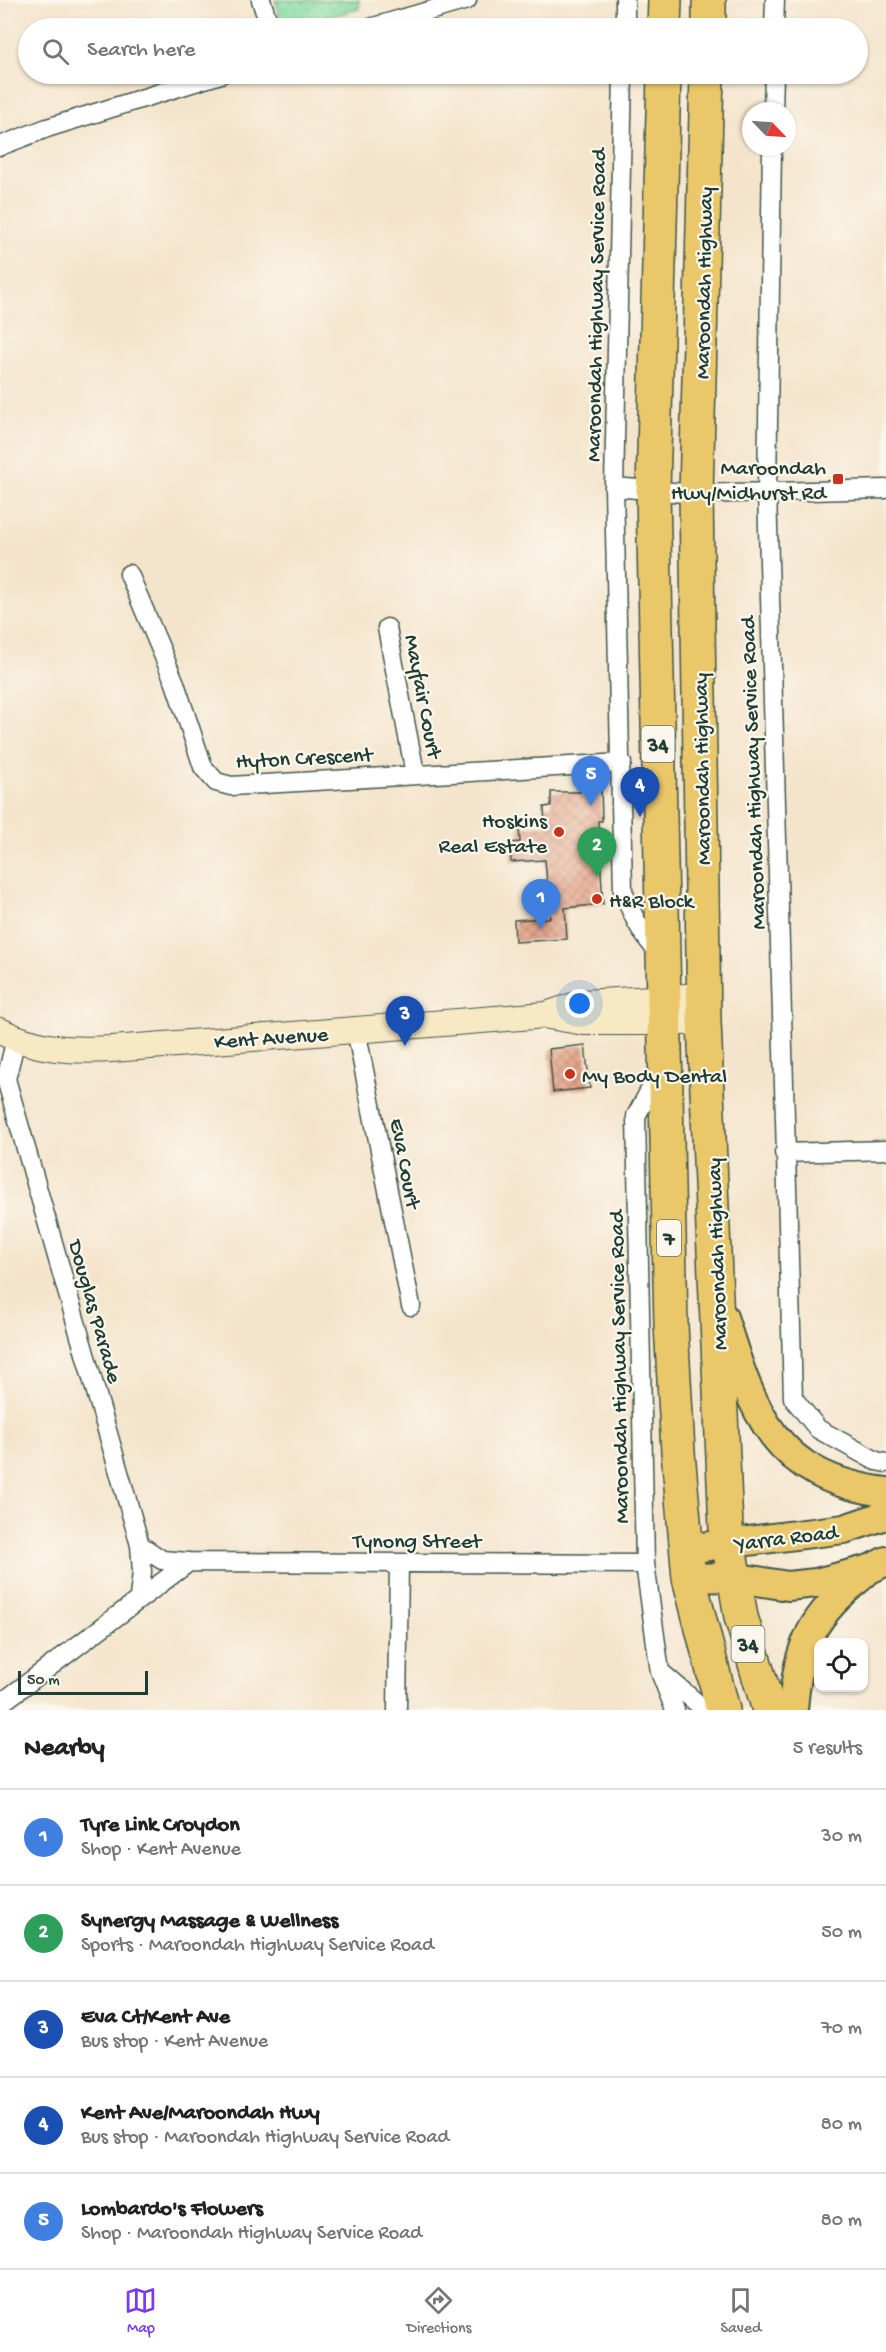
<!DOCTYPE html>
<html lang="en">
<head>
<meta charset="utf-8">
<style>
	:root { --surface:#fff; --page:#f6f6f6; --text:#222; --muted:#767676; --line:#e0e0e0; --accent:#7c3aed }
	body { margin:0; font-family:"Gochi Hand",sans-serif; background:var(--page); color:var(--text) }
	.controls { position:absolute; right:18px; bottom:18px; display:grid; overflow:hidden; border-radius:12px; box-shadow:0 2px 4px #0004 }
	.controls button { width:54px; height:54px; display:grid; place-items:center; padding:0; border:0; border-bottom:2px solid var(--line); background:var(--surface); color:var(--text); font:30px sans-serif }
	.compass { position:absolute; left:742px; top:102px; width:54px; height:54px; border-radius:50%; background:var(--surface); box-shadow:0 2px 4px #0004; rotate:115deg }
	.scale { position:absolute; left:18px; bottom:15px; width:130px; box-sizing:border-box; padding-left:6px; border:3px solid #1f3d34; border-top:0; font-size:16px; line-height:21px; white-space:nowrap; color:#1f3d34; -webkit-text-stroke:4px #fbf7ec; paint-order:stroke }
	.you { position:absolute; left:580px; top:1004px; width:21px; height:21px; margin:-15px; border:4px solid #fff; border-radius:50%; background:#1a73e8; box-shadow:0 0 0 9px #1a73e833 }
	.badge { display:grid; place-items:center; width:39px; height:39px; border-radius:50%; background:var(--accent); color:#fff; font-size:20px; font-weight:700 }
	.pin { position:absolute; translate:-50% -50px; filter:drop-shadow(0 2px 3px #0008) }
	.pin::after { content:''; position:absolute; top:32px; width:21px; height:18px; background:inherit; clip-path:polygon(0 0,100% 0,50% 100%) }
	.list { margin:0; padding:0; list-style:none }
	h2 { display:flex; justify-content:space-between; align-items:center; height:78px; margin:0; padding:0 24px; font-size:26px }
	h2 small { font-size:20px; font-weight:400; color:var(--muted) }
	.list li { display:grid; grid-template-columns:39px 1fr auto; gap:18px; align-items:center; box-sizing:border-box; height:96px; padding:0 24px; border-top:2px solid var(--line) }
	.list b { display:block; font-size:22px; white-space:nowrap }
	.list p { margin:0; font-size:20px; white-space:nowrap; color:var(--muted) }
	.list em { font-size:20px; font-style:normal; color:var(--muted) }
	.icon { flex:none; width:33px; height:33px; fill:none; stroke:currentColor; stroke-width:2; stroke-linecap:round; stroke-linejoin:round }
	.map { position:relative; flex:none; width:886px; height:1710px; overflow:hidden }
	.search { position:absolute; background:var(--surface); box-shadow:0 2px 4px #0004; left:18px; right:18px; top:18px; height:66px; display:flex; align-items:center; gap:15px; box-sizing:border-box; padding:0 21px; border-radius:33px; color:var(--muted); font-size:22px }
	.sheet { height:558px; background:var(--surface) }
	nav { display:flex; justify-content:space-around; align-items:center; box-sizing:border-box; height:84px; border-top:2px solid var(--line); background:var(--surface); font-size:16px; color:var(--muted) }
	nav a { display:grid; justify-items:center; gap:3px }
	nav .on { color:var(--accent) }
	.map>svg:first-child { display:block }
	.green { fill:url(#green-dots); stroke:#518c6a; stroke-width:1.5 }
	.building { fill:url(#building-cross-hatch) }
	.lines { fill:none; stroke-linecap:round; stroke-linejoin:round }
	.street-casing { stroke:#3f564b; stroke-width:21 }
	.secondary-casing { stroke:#3f564b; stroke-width:28 }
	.primary-casing { stroke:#3f564b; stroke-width:32 }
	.highway-casing { stroke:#3f564b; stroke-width:36 }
	.street { stroke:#fff; stroke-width:18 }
	.secondary { stroke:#f7e9c3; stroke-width:26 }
	.primary { stroke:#eac769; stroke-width:28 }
	.highway { stroke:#eac769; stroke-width:33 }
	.poi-dot { fill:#c8321e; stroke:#fbf7ec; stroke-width:2 }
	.labels { text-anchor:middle; stroke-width:4.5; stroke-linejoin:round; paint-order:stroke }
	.shield { fill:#fbf7ec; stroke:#61756b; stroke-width:1.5 }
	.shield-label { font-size:21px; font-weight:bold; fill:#1f3d34 }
	.street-label { font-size:22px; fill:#1f3d34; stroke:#fbf7ec }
	.poi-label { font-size:22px; fill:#1f3d34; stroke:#fbf7ec; text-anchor:end }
</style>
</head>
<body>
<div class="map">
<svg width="886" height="1710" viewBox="0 0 886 1710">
	<defs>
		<pattern id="green-dots" width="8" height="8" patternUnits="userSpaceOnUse" patternTransform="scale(1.5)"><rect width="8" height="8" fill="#83db9f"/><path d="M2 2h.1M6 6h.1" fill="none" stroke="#6bb382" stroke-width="1.8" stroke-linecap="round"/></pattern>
		<pattern id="building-cross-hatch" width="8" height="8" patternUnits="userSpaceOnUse" patternTransform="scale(1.5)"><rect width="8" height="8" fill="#e5a286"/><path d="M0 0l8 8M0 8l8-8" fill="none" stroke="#b9856e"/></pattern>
	</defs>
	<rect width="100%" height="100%" fill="#fbf7ec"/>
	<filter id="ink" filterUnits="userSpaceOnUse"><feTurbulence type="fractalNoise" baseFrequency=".0167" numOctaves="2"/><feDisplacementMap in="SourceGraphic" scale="12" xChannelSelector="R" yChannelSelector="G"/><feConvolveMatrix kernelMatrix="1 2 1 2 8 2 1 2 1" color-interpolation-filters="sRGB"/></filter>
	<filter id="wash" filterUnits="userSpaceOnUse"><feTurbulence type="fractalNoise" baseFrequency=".008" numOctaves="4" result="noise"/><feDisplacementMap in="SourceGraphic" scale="24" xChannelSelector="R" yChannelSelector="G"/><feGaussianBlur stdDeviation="1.35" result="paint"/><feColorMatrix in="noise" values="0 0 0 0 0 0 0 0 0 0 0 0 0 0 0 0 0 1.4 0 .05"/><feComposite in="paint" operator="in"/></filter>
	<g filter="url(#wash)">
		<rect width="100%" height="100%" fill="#f4e4cb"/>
		<path class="green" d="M 275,0 L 359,0 L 359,9 L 284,28 Z"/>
		<g id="blocks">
			<path class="building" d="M 601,785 L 602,821 L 598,821 L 603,904 L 565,908 L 567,939 L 515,942 L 514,920 L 550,918 L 545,860 L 511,862 L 510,843 L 520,842 L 519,827 L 545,825 L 544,807 L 551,806 L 551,792 L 580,792 L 579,787 Z
				M 585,1045 L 590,1088 L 553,1092 L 549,1049 Z"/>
		</g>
	</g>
	<g filter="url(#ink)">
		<use href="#blocks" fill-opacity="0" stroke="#3f564b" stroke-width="1.5"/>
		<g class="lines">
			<g class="street-casing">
				<path id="street" d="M 261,0 L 270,28
					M 370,28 L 467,0
					M 625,28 L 625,0
					M 774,28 L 775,0
					M 623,74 L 614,487 L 623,891 C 633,917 643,938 663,957
					M 773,111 L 774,74
					M 0,146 L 47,128 L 221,74
					M 772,147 L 767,492 L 793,1398 L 818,1429 L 876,1461 L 886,1463
					M 614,487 L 696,494 L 886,489
					M 129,574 L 175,683 L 203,767 L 216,782 L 231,786 L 622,763
					M 387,628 L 415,773
					M 356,1030 L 411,1306
					M 16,1039 L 6,1079 L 140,1545 L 142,1572 L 139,1597
					M 663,1073 L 650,1090 L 636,1116 L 645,1564 L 660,1672 L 675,1710
					M 784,1153 L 886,1150
					M 140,1545 L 162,1560 L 189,1562 L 645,1564
					M 663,1674 L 705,1710
					M 0,1704 L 189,1562
					M 397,1710 L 399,1563"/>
			</g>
			<g class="secondary-casing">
				<path id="secondary" d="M 549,1016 L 584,1022 L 704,1022
					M 0,1031 C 37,1050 71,1051 112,1049 L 546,1015 L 582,1003 L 704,996"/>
			</g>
			<g class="primary-casing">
				<path id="primary" d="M 723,1317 C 753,1413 774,1478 886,1492
					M 685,1549 L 844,1529 L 886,1515
					M 689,1578 L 733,1577 L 788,1586 L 816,1583 L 870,1569 L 886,1561
					M 793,1710 C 798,1642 812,1617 864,1574"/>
			</g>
			<g class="highway-casing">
				<path id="highway" d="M 664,28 L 665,0
					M 709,28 L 709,0
					M 664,74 L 653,491 L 671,1325 L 678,1452 L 689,1578 L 723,1710
					M 707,74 L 696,494 L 704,1022 L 726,1528 L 741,1617 L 769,1710"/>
			</g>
			<use href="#street" class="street"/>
			<use href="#secondary" class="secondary"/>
			<use href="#primary" class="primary"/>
			<use href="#highway" class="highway"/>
		</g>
	</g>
	<g class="poi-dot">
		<rect x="832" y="473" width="12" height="12" rx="3"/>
		<circle cx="559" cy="832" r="6"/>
		<circle cx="597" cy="899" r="6"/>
		<circle cx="570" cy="1074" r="6"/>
	</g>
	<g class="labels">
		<g class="shield">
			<rect x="641.5" y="726" width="33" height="36" rx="4.5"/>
			<rect x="657" y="1220" width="24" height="36" rx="4.5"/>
			<rect x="731.5" y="1626" width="33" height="36" rx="4.5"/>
		</g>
		<g class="shield-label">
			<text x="658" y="751">34</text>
			<text x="669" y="1245">7</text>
			<text x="748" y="1651">34</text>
		</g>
		<g class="street-label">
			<text transform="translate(702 283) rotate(-89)" y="8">Maroondah Highway</text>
			<text transform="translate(594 305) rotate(-89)" y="8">Maroondah Highway Service Road</text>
			<text transform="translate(425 696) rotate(79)" y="8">Mayfair Court</text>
			<text transform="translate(304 756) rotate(-3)" y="8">Hyton Crescent</text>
			<text transform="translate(700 769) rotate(-91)" y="8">Maroondah Highway</text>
			<text transform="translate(751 773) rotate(-92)" y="8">Maroondah Highway Service Road</text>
			<text transform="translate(271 1036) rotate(-4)" y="8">Kent Avenue</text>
			<text transform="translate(407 1163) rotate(79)" y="8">Eva Court</text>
			<text transform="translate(715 1254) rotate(-92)" y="8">Maroondah Highway</text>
			<text transform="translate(97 1311) rotate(74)" y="8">Douglas Parade</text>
			<text transform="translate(617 1367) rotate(-91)" y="8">Maroondah Highway Service Road</text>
			<text transform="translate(786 1536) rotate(-7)" y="8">Yarra Road</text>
			<text x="417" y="1547">Tynong Street</text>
		</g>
		<g class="poi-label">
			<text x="826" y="474">Maroondah<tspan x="826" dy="25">Hwy/Midhurst Rd</tspan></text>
			<text x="547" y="827">Hoskins<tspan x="547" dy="25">Real Estate</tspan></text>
			<text x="609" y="907" text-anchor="start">H&amp;R Block</text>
			<text x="582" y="1082" text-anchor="start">My Body Dental</text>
		</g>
	</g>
</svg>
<div class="controls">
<button><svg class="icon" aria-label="locate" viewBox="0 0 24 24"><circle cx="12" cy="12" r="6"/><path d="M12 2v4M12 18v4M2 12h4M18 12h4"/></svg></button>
</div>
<svg class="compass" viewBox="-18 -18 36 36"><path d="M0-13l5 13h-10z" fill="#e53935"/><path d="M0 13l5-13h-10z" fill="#767676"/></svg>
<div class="scale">50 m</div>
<div class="you"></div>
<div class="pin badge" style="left:541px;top:929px;background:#3f7fe0">1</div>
<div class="pin badge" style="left:597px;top:877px;background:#2e9e5b">2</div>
<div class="pin badge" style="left:405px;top:1046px;background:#1a4fb4">3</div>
<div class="pin badge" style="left:640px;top:817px;background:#1a4fb4">4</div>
<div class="pin badge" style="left:591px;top:806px;background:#3f7fe0">5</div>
<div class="search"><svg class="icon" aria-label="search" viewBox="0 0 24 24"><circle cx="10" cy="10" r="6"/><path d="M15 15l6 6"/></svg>Search here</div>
</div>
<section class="sheet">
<h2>Nearby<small>5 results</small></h2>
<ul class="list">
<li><span class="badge" style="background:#3f7fe0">1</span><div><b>Tyre Link Croydon</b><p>Shop · Kent Avenue</p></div><em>30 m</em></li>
<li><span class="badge" style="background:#2e9e5b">2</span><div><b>Synergy Massage &amp; Wellness</b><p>Sports · Maroondah Highway Service Road</p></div><em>50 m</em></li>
<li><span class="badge" style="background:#1a4fb4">3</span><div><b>Eva Ct/Kent Ave</b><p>Bus stop · Kent Avenue</p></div><em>70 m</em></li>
<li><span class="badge" style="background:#1a4fb4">4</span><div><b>Kent Ave/Maroondah Hwy</b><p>Bus stop · Maroondah Highway Service Road</p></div><em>80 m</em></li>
<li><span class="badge" style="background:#3f7fe0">5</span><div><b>Lombardo's Flowers</b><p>Shop · Maroondah Highway Service Road</p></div><em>80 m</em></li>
</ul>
</section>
<nav>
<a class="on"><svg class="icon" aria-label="map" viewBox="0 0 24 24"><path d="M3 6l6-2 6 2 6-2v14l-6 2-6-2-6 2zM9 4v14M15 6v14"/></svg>Map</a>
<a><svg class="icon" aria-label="directions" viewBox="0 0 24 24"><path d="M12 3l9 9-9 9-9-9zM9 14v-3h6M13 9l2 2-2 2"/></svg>Directions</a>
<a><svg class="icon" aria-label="saved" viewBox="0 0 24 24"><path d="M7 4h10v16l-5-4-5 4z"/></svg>Saved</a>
</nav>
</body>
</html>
